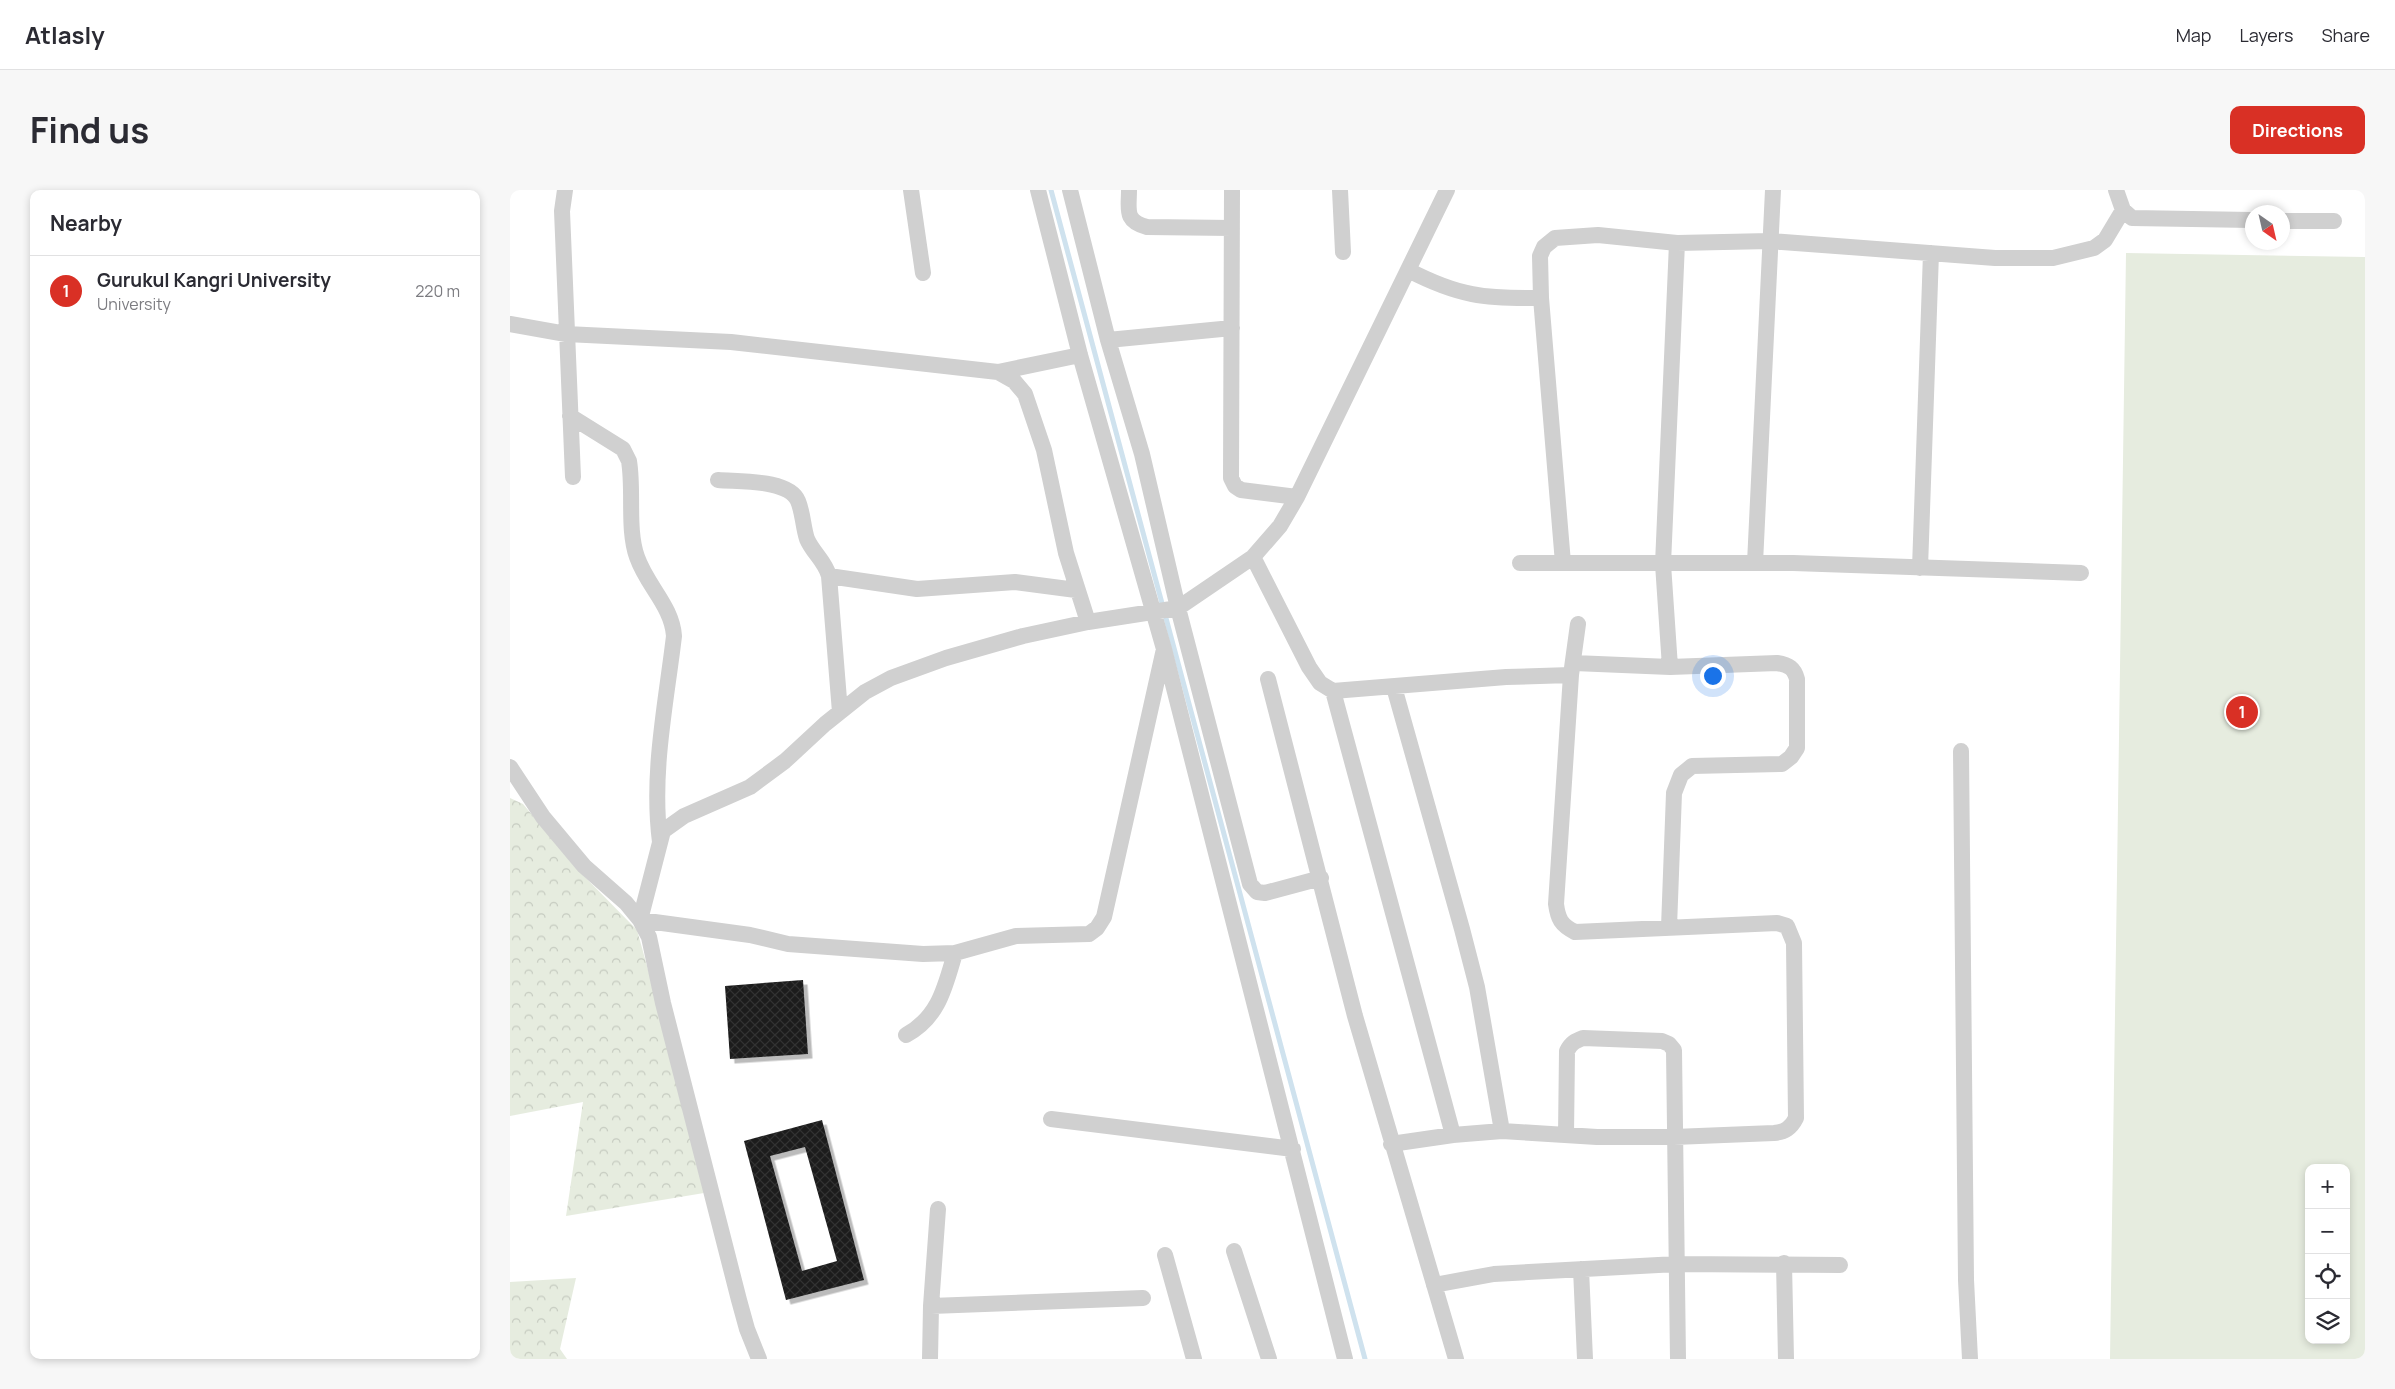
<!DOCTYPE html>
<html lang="en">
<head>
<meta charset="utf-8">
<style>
	:root { --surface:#fff; --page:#f7f7f7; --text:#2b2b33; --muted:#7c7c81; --line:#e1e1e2; --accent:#d93025 }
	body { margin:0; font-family:Manrope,sans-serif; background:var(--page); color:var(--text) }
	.controls { position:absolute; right:15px; bottom:15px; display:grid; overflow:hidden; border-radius:10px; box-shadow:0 2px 8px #0003 }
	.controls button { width:45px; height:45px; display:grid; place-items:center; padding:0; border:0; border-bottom:1px solid var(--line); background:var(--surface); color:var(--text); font:25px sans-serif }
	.compass { position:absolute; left:1735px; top:15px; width:45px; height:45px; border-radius:50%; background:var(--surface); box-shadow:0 2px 8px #0003; rotate:146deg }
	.you { position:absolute; left:1202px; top:485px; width:18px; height:18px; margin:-12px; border:4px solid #fff; border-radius:50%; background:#1a73e8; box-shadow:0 0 0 8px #1a73e833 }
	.badge { display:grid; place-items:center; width:32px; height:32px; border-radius:50%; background:var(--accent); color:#fff; font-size:16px; font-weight:700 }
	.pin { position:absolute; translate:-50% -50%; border:2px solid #fff; box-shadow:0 1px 5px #0006 }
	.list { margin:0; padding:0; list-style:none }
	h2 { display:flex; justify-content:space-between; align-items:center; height:65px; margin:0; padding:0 20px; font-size:21px }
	h2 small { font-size:16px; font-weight:400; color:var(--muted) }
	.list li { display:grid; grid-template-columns:32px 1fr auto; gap:15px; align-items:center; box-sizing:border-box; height:70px; padding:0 20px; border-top:1px solid var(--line) }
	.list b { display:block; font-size:19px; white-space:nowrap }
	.list p { margin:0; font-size:16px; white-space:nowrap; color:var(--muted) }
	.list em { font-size:16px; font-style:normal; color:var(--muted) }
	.icon { flex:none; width:28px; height:28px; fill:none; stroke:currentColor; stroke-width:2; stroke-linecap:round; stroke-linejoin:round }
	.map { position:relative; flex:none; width:1855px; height:1169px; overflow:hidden; border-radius:10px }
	header { display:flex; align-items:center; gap:30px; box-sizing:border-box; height:70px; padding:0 25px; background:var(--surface); border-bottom:1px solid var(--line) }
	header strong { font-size:24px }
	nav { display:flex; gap:28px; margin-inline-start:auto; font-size:18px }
	.intro { display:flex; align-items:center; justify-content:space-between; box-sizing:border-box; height:120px; padding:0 30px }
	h1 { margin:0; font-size:35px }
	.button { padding:12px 22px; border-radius:10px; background:var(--accent); color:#fff; font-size:18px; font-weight:700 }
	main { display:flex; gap:30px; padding:0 30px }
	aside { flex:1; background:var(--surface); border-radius:10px; box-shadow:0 2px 8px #0003 }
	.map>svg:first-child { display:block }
	.grass { fill:#e6ecdf; fill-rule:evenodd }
	.forest { fill:url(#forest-crowns) }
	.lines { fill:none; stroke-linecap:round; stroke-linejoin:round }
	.stream { stroke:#cfe2ee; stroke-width:5 }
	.building { fill:url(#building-cross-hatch); fill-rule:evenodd; filter:url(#shadow) }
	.minor { stroke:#d0d0d0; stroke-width:16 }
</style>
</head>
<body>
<header>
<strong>Atlasly</strong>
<nav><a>Map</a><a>Layers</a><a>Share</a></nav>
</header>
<div class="intro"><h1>Find us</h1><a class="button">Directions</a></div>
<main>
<aside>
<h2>Nearby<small></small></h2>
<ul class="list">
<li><span class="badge">1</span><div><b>Gurukul Kangri University</b><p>University</p></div><em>220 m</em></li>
</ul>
</aside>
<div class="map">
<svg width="1855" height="1169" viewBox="0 0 1855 1169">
	<defs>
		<pattern id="forest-crowns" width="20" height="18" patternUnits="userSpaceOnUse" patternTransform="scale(1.25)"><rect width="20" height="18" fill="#e6ecdf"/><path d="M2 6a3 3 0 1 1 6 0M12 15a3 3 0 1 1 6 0" fill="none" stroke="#c6cbc0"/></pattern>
		<pattern id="building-cross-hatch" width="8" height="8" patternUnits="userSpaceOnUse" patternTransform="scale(1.25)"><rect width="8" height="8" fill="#1a1a1a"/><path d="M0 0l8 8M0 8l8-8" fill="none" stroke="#333"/></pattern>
		<filter id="shadow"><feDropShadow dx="4.5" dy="4.5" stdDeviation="0" flood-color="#0004"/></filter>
	</defs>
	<rect width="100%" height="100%" fill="#fff"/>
	<path class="grass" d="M 1616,63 L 1855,67 L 1855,1169 L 1600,1169 ZM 1799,978 L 1836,978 L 1836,1150 L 1799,1150 Z"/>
	<path class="forest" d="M 0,608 L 13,614 L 69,681 L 127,740 L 154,837 L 194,1003 L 56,1026 L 73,912 L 0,926 Z
		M 66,1088 L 50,1159 L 57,1169 L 0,1169 L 0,1092 Z"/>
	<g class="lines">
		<path class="stream" d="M 541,0 L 855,1169"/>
	</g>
	<path class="building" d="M 293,790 L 298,864 L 220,869 L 215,796 Z
		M 312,930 L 354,1090 L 276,1110 L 234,951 ZM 295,957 L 327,1071 L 292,1081 L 260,966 Z"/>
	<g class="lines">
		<path class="minor" d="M 55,0 L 52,21 L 63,287
			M 401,0 L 413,83
			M 528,0 L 570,165 L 654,459 L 835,1169
			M 560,0 L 598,150 L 632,264 L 668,418 L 740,694 L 747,702 L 755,703 L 811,688
			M 619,0 C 619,20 614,31 637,37 L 722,38
			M 722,0 L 721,288 L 725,296 L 731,300 L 787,307
			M 830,0 L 833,62
			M 1606,0 L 1613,20 L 1622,28 L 1742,30
			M 1772,31 L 1824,31
			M 898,80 C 948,106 975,109 1031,108
			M 0,134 L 56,144 L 221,152 L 488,182 L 504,191 L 515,204 L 534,260 L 556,363 L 578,432
			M 598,150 L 722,138
			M 488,182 L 570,165
			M 60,226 L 113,259 L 119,271 C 124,301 117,339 127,367 C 137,396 162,416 164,446 C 156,514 141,583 150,652
			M 208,290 C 229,292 279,289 288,311 C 293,323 293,337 297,349 C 303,363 315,371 319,386 L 330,522
			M 743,367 L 799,477 L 810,493 L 823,501 L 996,487 L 1061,485
			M 1010,373 L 1283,373 L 1571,383
			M 1053,373 L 1031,108 L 1030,66 L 1034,57 L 1045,48 L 1088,45 L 1167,53 L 1260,51 L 1485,68 L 1543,68 L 1584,58 L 1595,50 L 1613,20
			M 1245,373 L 1263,0
			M 1410,378 L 1421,63
			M 319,386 L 407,399 L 505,392 L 566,400
			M 654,459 L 594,727 L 587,738 L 579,744 L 506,746 L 445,763 L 413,764 L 278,754 L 240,745 L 130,730 L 153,641 L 174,626 L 240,597 L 275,571 L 315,534 L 355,502 L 381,488 L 436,468 L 513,446 L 578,432 L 668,418 L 743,367 L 770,336 L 787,307 L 937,0
			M 1064,473 L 1160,477 L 1267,473 C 1279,475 1284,478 1287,489 L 1287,558 L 1281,567 L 1272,574 L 1182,576 L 1171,585 L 1164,603 L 1159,737
			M 1160,477 L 1153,374 L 1167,53
			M 758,489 L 845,826 L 946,1169
			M 884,497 L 952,739 L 967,797 L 992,941
			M 823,501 L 943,945
			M 1451,561 L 1456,1090 L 1460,1169
			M 0,577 L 33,627 L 74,676 L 116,713 L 130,730 L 139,747 L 153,813 L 229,1110 L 237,1139 L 249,1169
			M 396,845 C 429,827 435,797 445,763
			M 541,929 L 783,959
			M 1056,945 L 1057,861 C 1061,853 1065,851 1073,848 L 1152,851 L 1159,854 L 1164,860 L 1168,1169
			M 881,954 L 943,945 L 992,941 L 1087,947 L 1164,947 L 1264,943 C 1275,942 1281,938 1286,928 L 1284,753 L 1277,736 L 1267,733 L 1065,742 C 1051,735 1048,729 1046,714 L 1061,485 L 1068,434
			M 724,1061 L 759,1169
			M 655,1065 L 684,1169
			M 1274,1073 L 1276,1169
			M 1071,1079 L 1075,1169
			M 924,1095 L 984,1084 L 1167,1074 L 1330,1075
			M 421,1116 L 633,1108
			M 420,1169 L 421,1116 L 428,1019"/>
	</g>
</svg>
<div class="controls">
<button>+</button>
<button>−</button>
<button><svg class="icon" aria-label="locate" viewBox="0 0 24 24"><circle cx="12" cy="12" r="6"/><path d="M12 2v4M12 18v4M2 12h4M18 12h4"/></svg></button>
<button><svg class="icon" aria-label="layers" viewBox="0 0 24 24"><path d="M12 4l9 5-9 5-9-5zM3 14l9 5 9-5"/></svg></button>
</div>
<svg class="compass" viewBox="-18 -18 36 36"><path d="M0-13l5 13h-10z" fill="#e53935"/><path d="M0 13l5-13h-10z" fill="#7c7c81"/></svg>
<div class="you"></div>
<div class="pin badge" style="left:1732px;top:522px">1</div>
</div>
</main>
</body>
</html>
